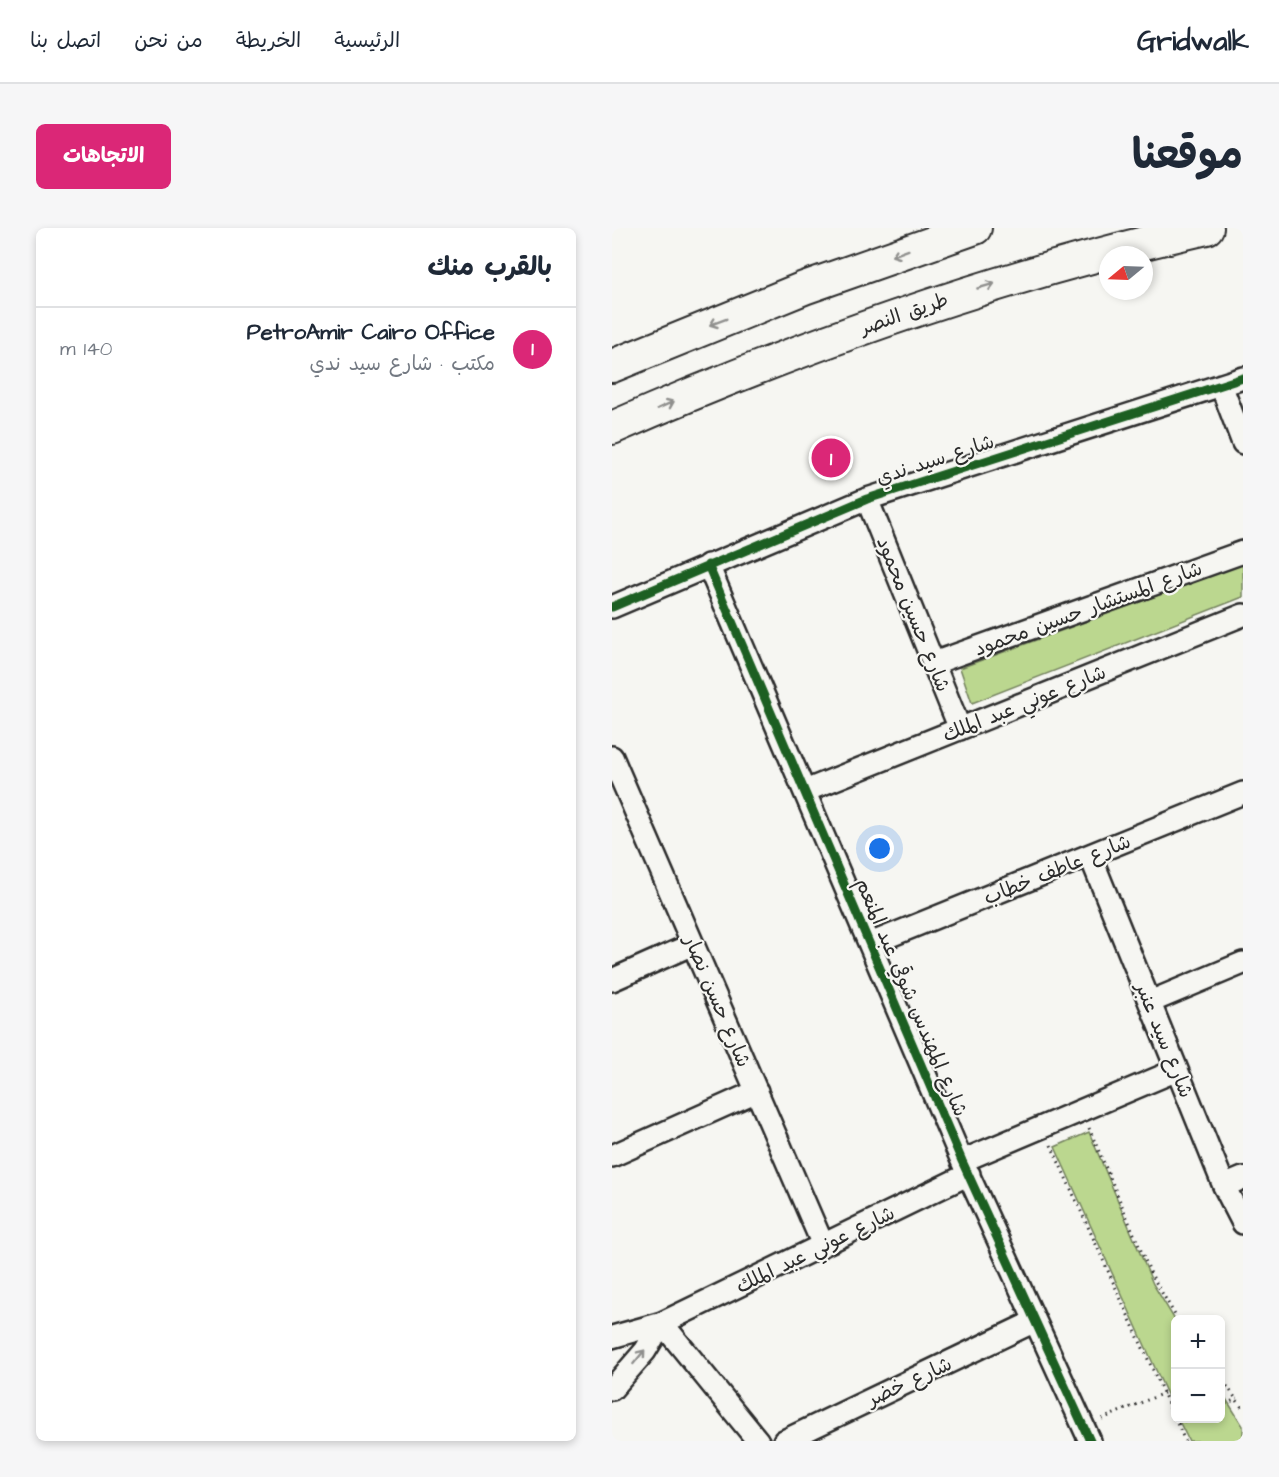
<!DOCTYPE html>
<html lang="ar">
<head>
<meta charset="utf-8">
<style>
	:root { --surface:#fff; --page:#f6f6f7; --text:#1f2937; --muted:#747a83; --line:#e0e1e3; --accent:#db2777 }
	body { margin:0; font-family:"Architects Daughter","Playpen Sans Arabic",sans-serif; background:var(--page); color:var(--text); direction:rtl }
	.controls { position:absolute; right:18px; bottom:18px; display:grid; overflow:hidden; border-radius:9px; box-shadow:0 3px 9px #0003 }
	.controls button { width:54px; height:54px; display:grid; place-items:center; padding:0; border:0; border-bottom:2px solid var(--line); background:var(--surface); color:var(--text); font:30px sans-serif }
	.compass { position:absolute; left:487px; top:18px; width:54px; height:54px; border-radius:50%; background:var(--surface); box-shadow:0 3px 9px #0003; rotate:251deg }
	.you { position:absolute; left:268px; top:621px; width:21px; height:21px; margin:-15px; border:4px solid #fff; border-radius:50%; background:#1a73e8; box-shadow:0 0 0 9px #1a73e833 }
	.badge { display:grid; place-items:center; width:39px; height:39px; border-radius:50%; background:var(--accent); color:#fff; font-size:20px; font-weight:700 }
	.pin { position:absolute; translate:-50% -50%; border:3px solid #fff; box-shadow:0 2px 6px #0006 }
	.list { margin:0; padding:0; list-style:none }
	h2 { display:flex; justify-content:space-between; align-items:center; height:78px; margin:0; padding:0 24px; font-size:26px }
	h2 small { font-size:20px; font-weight:400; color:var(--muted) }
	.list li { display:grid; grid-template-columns:39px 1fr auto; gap:18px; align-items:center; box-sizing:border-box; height:84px; padding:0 24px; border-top:2px solid var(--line) }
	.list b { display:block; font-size:22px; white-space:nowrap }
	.list p { margin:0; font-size:20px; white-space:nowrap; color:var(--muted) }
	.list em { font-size:20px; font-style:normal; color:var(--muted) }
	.map { position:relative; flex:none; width:631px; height:1213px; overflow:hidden; direction:ltr; border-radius:9px }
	header { display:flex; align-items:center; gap:36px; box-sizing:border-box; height:84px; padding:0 30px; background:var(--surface); border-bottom:2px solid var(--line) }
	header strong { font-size:28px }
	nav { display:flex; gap:33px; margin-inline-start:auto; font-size:21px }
	.intro { display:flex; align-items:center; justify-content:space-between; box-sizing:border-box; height:144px; padding:0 36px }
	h1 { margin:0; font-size:42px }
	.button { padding:15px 27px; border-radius:9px; background:var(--accent); color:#fff; font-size:21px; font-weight:700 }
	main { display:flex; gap:36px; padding:0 36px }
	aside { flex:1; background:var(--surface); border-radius:9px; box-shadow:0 3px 9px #0003 }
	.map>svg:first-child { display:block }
	.green { fill:#bbd78f; stroke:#73815d; stroke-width:1.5 }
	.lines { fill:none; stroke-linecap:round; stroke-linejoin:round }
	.minor-casing { stroke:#2b2b2b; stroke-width:26 }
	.highway-casing { stroke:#2b2b2b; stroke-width:36 }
	.path { stroke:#2b2b2b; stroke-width:3; stroke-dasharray:1.5 4.5; stroke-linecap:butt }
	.minor { stroke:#f6f6f2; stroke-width:21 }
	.highway { stroke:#f6f6f2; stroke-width:32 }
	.cycleway-casing { stroke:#f6f6f2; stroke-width:13 }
	.cycleway { stroke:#1b5e20; stroke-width:9 }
	.oneway { stroke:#90908e }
	.labels { text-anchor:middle; stroke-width:4.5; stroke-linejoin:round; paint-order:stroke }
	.street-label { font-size:20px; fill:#2b2b2b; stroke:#f6f6f2 }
</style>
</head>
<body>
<header>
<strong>Gridwalk</strong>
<nav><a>الرئيسية</a><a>الخريطة</a><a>من نحن</a><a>اتصل بنا</a></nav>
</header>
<div class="intro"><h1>موقعنا</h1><a class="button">الاتجاهات</a></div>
<main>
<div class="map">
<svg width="631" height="1213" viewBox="0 0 631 1213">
	<rect width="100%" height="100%" fill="#f6f6f2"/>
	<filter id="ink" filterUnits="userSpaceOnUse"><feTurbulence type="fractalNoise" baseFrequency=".0167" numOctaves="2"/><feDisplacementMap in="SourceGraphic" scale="12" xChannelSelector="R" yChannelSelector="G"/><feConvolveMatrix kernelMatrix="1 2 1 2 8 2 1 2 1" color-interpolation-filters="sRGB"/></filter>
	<g filter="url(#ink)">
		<path class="green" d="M 631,336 L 631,369 L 360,475 L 348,440 Z
			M 477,904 L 541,1056 L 563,1092 L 563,1184 L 443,919 Z
			M 609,1163 L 631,1198 L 631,1213 L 577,1213 L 566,1191 L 608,1190 Z"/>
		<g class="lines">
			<g class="minor-casing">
				<path id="minor" d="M 609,157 L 631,215
					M 255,271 L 348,501
					M 96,337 L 350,933 L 478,1213
					M 0,379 L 255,271 L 631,150
					M 322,435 L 631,324
					M 0,529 L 211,1017
					M 193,563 L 631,387
					M 478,627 L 612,958 L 631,995
					M 258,716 L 631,565
					M 0,752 L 81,716
					M 538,774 L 631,735
					M 0,928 L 145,863
					M 350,933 L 565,842
					M 612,958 L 631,950
					M 50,1095 L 146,1213
					M 0,1109 L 50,1095 L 357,946
					M 0,1161 L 33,1123 L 50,1095
					M 172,1213 L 423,1093"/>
			</g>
			<g class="highway-casing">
				<path id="highway" d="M 0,138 L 192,60 L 363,0
					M 0,200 C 194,115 388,47 595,0"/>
			</g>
			<path class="path" d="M 477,900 L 539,1046 L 566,1092
				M 439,917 L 573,1213
				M 608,1148 L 631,1181
				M 608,1178 L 625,1171
				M 490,1191 L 552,1165
				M 566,1196 L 578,1190"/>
			<use href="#minor" class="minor"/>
			<use href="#highway" class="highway"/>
			<g class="cycleway-casing">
				<path id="cycleway" d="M 96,337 L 350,933 L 478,1213
					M 0,379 L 255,271 L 631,150"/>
			</g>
			<use href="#cycleway" class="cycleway"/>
		</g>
		<defs><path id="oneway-shaft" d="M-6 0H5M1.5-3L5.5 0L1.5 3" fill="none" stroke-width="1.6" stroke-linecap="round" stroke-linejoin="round" transform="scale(1.5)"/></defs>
		<g class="oneway">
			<use href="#oneway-shaft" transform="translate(288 25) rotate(160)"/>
			<use href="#oneway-shaft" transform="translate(374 58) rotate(-16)"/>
			<use href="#oneway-shaft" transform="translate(106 94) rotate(159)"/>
			<use href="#oneway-shaft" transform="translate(54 177) rotate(-24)"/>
			<use href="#oneway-shaft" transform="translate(27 1129) rotate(-51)"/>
		</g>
	</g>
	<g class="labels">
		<g class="street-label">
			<text transform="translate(292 85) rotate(-19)" y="7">طريق النصر</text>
			<text transform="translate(323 231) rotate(-18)" y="7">شارع سيد ندي</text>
			<text transform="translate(476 380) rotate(-20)" y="7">شارع المستشار حسين محمود</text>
			<text transform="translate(302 386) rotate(68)" y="7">شارع حسين محمود</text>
			<text transform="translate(412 475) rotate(-22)" y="7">شارع عوني عبد الملك</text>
			<text transform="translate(445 641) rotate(-22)" y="7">شارع عاطف خطاب</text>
			<text transform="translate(300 769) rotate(67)" y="7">شارع المهندس شوقي عبد المنعم</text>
			<text transform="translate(106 773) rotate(67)" y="7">شارع حسن نصار</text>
			<text transform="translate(553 812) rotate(68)" y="7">شارع سيد عنبر</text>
			<text transform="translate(203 1021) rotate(-26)" y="7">شارع عوني عبد الملك</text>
			<text transform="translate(297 1153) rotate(-25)" y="7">شارع خضر</text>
		</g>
	</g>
</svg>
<div class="controls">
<button>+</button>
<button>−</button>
</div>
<svg class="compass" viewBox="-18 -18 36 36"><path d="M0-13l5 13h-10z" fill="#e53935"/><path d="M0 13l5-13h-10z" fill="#747a83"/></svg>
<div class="you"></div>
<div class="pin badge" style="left:219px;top:230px">1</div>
</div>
<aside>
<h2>بالقرب منك<small></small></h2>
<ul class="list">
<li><span class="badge">1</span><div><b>PetroAmir Cairo Office</b><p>مكتب · شارع سيد ندي</p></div><em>140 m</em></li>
</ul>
</aside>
</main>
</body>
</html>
